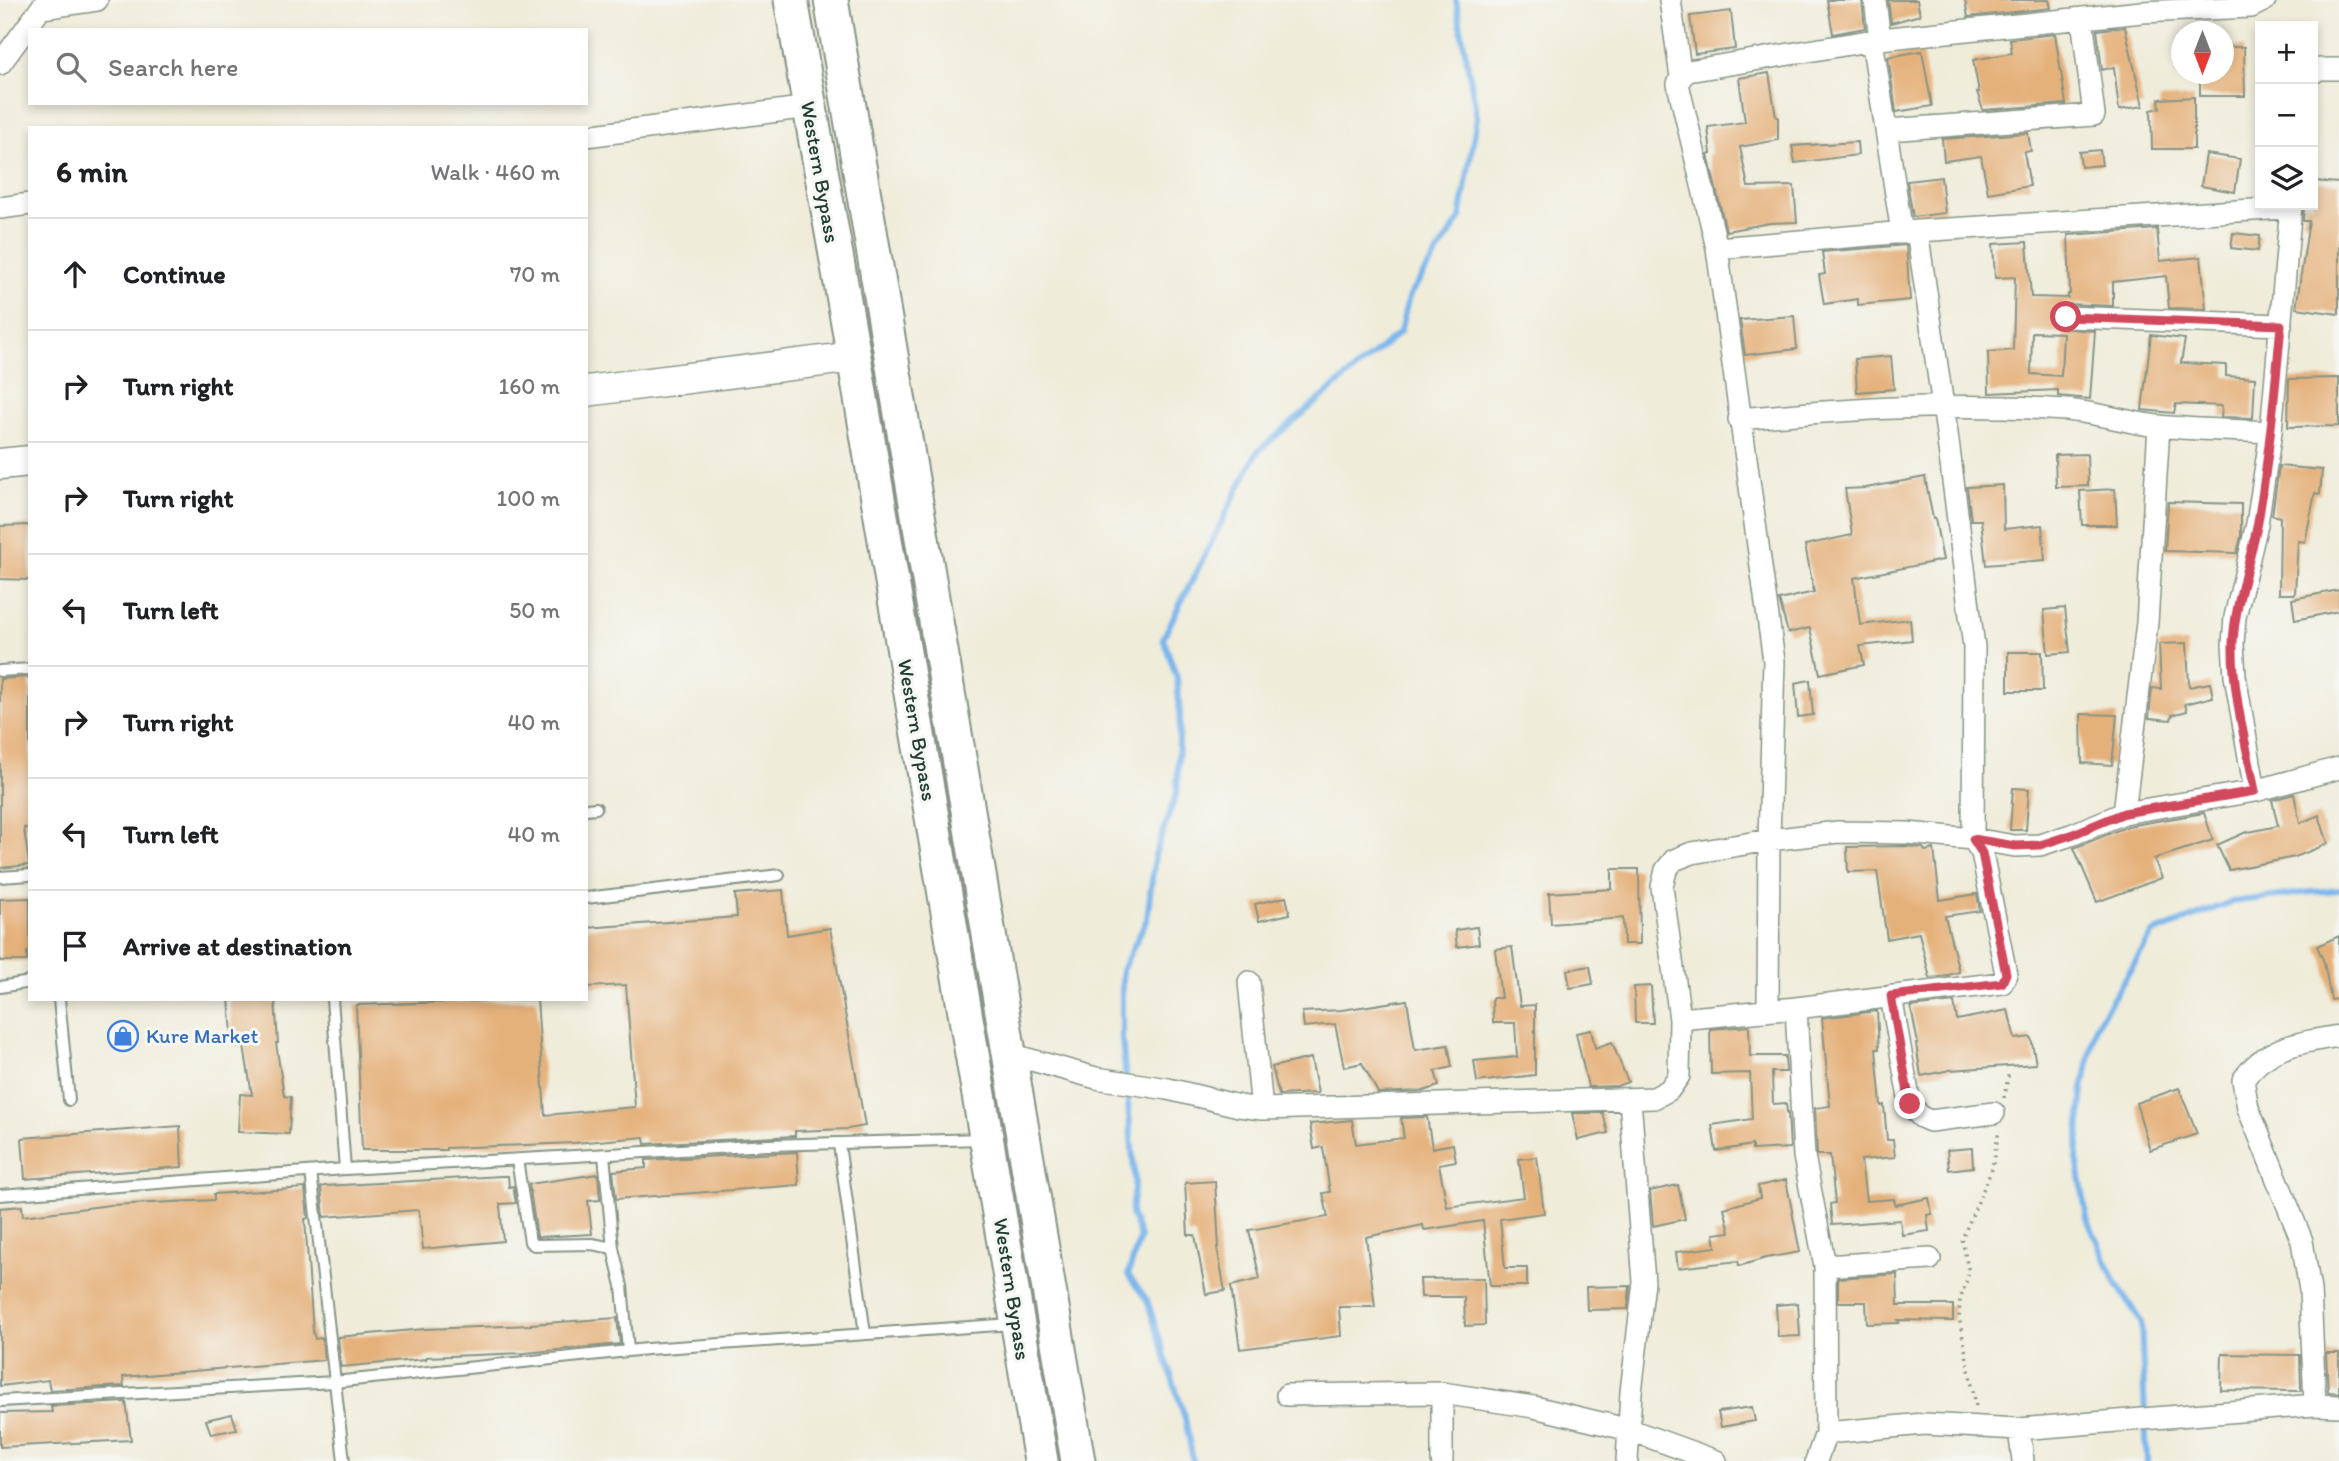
<!DOCTYPE html>
<html lang="en">
<head>
<meta charset="utf-8">
<style>
	:root { --surface:#fff; --page:#f6f6f6; --text:#202124; --muted:#757577; --line:#e0e0e0 }
	body { margin:0; font-family:Itim,sans-serif; background:var(--page); color:var(--text) }
	.controls { position:absolute; right:21px; top:21px; display:grid; overflow:hidden; border-radius:0px; box-shadow:0 4px 10px #0003 }
	.controls button { width:63px; height:63px; display:grid; place-items:center; padding:0; border:0; border-bottom:2px solid var(--line); background:var(--surface); color:var(--text); font:35px sans-serif }
	.compass { position:absolute; left:2171px; top:21px; width:63px; height:63px; border-radius:50%; background:var(--surface); box-shadow:0 4px 10px #0003; rotate:180deg }
	.stop { position:absolute; width:21px; height:21px; margin:-16px; border:5px solid #d1495b; border-radius:50%; background:#fff }
	.stop.end { background:#d1495b; border-color:#fff; box-shadow:0 2px 7px #0008 }
	.list { margin:0; padding:0; list-style:none }
	h2 { display:flex; justify-content:space-between; align-items:center; height:91px; margin:0; padding:0 28px; font-size:30px }
	h2 small { font-size:23px; font-weight:400; color:var(--muted) }
	.list li { display:grid; grid-template-columns:46px 1fr auto; gap:21px; align-items:center; box-sizing:border-box; height:112px; padding:0 28px; border-top:2px solid var(--line) }
	.list b { display:block; font-size:26px; white-space:nowrap }
	.list em { font-size:23px; font-style:normal; color:var(--muted) }
	.icon { flex:none; width:38px; height:38px; fill:none; stroke:currentColor; stroke-width:2; stroke-linecap:round; stroke-linejoin:round }
	.map { position:relative; flex:none; width:2339px; height:1461px; overflow:hidden }
	.search { position:absolute; background:var(--surface); box-shadow:0 4px 10px #0003; left:28px; top:28px; width:560px; height:77px; display:flex; align-items:center; gap:18px; box-sizing:border-box; padding:0 24px; border-radius:0px; color:var(--muted); font-size:26px }
	.panel { position:absolute; background:var(--surface); box-shadow:0 4px 10px #0003; left:28px; top:126px; width:560px; height:875px; border-radius:0px }
	.map>svg:first-child { display:block }
	.lines { fill:none; stroke-linecap:round; stroke-linejoin:round }
	.stream { stroke:#7bb6ec; stroke-width:6 }
	.building { fill:#e5b17a; fill-rule:evenodd }
	.lane-casing { stroke:#879486; stroke-width:14 }
	.street-casing { stroke:#879486; stroke-width:24 }
	.secondary-casing { stroke:#879486; stroke-width:33 }
	.primary-casing { stroke:#879486; stroke-width:37 }
	.path { stroke:#879486; stroke-width:3.5; stroke-dasharray:2 5; stroke-linecap:butt }
	.lane { stroke:#fff; stroke-width:10 }
	.street { stroke:#fff; stroke-width:21 }
	.secondary { stroke:#fff; stroke-width:30 }
	.primary { stroke:#fff; stroke-width:33 }
	.route { stroke:#d1495b; stroke-width:9 }
	.labels { text-anchor:middle; stroke-width:6; stroke-linejoin:round; paint-order:stroke }
	.street-label { font-size:21px; fill:#1f3d34; stroke:#f6f6f2 }
	.shop-label { font-size:21px; fill:#366cbe; stroke:#f6f6f2; text-anchor:start }
</style>
</head>
<body>
<div class="map">
<svg width="2339" height="1461" viewBox="0 0 2339 1461">
	<rect width="100%" height="100%" fill="#f6f6f2"/>
	<filter id="ink" filterUnits="userSpaceOnUse"><feTurbulence type="fractalNoise" baseFrequency=".0143" numOctaves="2"/><feDisplacementMap in="SourceGraphic" scale="14" xChannelSelector="R" yChannelSelector="G"/><feConvolveMatrix kernelMatrix="1 2 1 2 8 2 1 2 1" color-interpolation-filters="sRGB"/></filter>
	<filter id="wash" filterUnits="userSpaceOnUse"><feTurbulence type="fractalNoise" baseFrequency=".00686" numOctaves="4" result="noise"/><feDisplacementMap in="SourceGraphic" scale="28" xChannelSelector="R" yChannelSelector="G"/><feGaussianBlur stdDeviation="1.57" result="paint"/><feColorMatrix in="noise" values="0 0 0 0 0 0 0 0 0 0 0 0 0 0 0 0 0 1.4 0 .05"/><feComposite in="paint" operator="in"/></filter>
	<g filter="url(#wash)">
		<rect width="100%" height="100%" fill="#efecd9"/>
		<g class="lines">
			<path class="stream" d="M 1193,1461 L 1185,1418 L 1147,1300 L 1128,1275 L 1140,1237 L 1131,1213 L 1135,1180 L 1122,1039 L 1122,970 L 1147,919 L 1155,855 L 1177,792 L 1180,716 L 1177,678 L 1163,638 L 1257,452 L 1400,332 L 1409,296 L 1460,219 L 1477,117 L 1456,0
				M 2147,1461 L 2141,1322 L 2113,1278 L 2087,1218 L 2077,1158 L 2083,1088 L 2096,1026 L 2153,933 L 2231,902 L 2311,892 L 2339,890"/>
		</g>
		<g id="blocks">
			<path class="building" d="M 1827,0 L 1862,0 L 1865,28 L 1833,34 Z
				M 1888,0 L 1917,0 L 1920,15 L 1891,23 Z
				M 1965,0 L 2049,0 L 2051,8 L 1968,17 Z
				M 1731,11 L 1735,49 L 1695,54 L 1690,16 Z
				M 2125,27 L 2143,106 L 2119,110 L 2114,67 L 2102,70 L 2097,30 Z
				M 2055,34 L 2066,104 L 1983,110 L 1977,92 L 1979,92 L 1973,60 L 2012,53 L 2010,39 Z
				M 2223,47 L 2244,47 L 2245,96 L 2200,96 L 2200,74 L 2223,74 Z
				M 1922,51 L 1932,106 L 1896,112 L 1888,57 Z
				M 1769,73 L 1776,117 L 1778,117 L 1778,140 L 1740,147 L 1748,187 L 1794,186 L 1797,222 L 1770,223 L 1726,231 L 1708,155 L 1711,154 L 1708,127 L 1745,122 L 1739,78 Z
				M 2194,97 L 2194,149 L 2152,149 L 2151,110 L 2160,108 L 2159,99 Z
				M 2028,133 L 2031,151 L 2024,152 L 2030,186 L 1988,193 L 1981,156 L 1944,161 L 1942,139 Z
				M 1857,142 L 1858,155 L 1795,163 L 1792,146 Z
				M 2100,150 L 2102,165 L 2081,167 L 2079,152 Z
				M 2206,154 L 2240,159 L 2235,192 L 2201,186 Z
				M 1941,177 L 1945,213 L 1913,217 L 1907,181 Z
				M 2313,181 L 2339,183 L 2339,314 L 2296,308 L 2309,221 L 2303,221 L 2304,205 L 2313,205 Z
				M 2157,229 L 2160,261 L 2201,257 L 2206,309 L 2169,308 L 2166,276 L 2113,282 L 2113,306 L 2066,304 L 2055,309 L 2053,316 L 2054,322 L 2060,328 L 2095,331 L 2090,399 L 2058,396 L 2058,390 L 1989,393 L 1988,352 L 2013,350 L 2015,277 L 1995,278 L 1993,244 L 2027,242 L 2031,297 L 2068,298 L 2068,294 L 2070,294 L 2068,235 ZM 2032,332 L 2063,333 L 2061,376 L 2031,374 Z
				M 2233,233 L 2260,236 L 2258,251 L 2231,248 Z
				M 1906,245 L 1910,300 L 1858,305 L 1858,299 L 1824,304 L 1819,275 L 1825,274 L 1822,252 Z
				M 1794,316 L 1797,349 L 1745,355 L 1740,320 Z
				M 2151,335 L 2185,339 L 2181,363 L 2226,365 L 2226,376 L 2255,378 L 2253,418 L 2221,417 L 2222,406 L 2176,404 L 2174,413 L 2142,410 Z
				M 1891,356 L 1894,389 L 1857,392 L 1855,359 Z
				M 2339,378 L 2339,426 L 2288,427 L 2289,379 Z
				M 2087,454 L 2088,486 L 2056,487 L 2055,455 Z
				M 2279,466 L 2322,470 L 2320,494 L 2315,493 L 2305,542 L 2298,541 L 2295,594 L 2279,594 L 2280,517 L 2272,515 Z
				M 1925,477 L 1933,519 L 1935,519 L 1943,560 L 1854,578 L 1860,625 L 1910,619 L 1912,640 L 1860,646 L 1864,665 L 1820,674 L 1810,628 L 1788,633 L 1779,600 L 1814,592 L 1805,545 L 1852,535 L 1845,489 L 1866,488 Z
				M 2003,485 L 2004,529 L 2042,525 L 2045,560 L 1986,565 L 1981,520 L 1971,520 L 1967,487 Z
				M 2115,489 L 2117,525 L 2082,525 L 2080,491 Z
				M 2168,502 L 2241,504 L 2241,537 L 2237,553 L 2165,551 Z
				M 30,525 L 30,580 L 0,579 L 0,526 Z
				M 2339,590 L 2339,611 L 2295,620 L 2292,599 Z
				M 2065,608 L 2070,652 L 2048,654 L 2044,610 Z
				M 2187,643 L 2189,687 L 2210,683 L 2213,697 L 2185,704 L 2187,711 L 2172,715 L 2171,720 L 2149,718 L 2152,688 L 2161,689 L 2159,644 Z
				M 2008,652 L 2042,652 L 2043,691 L 2008,691 Z
				M 30,677 L 30,827 L 24,828 L 29,865 L 0,868 L 0,679 Z
				M 1810,680 L 1813,715 L 1798,717 L 1795,683 Z
				M 2081,714 L 2117,715 L 2112,765 L 2082,763 Z
				M 2013,788 L 2029,789 L 2026,830 L 2010,830 Z
				M 2294,794 L 2300,823 L 2319,815 L 2328,844 L 2295,857 L 2229,870 L 2217,845 L 2244,833 L 2278,826 L 2272,800 Z
				M 2204,813 L 2213,840 L 2154,859 L 2162,878 L 2097,902 L 2074,848 L 2128,826 Z
				M 1906,846 L 1923,848 L 1925,851 L 1934,849 L 1940,900 L 1977,894 L 1980,911 L 1945,916 L 1959,972 L 1948,975 L 1949,976 L 1930,978 L 1919,933 L 1887,939 L 1877,871 L 1848,872 L 1847,847 Z
				M 1612,869 L 1639,869 L 1640,944 L 1624,944 L 1623,918 L 1551,924 L 1549,893 L 1612,889 Z
				M 783,890 L 787,935 L 830,928 L 865,1126 L 848,1129 L 795,1131 L 795,1136 L 645,1144 L 644,1137 L 575,1143 L 446,1148 L 446,1150 L 362,1150 L 356,1005 L 537,999 L 545,1115 L 635,1107 L 626,985 L 586,987 L 586,928 L 737,917 L 735,894 Z
				M 1286,897 L 1290,914 L 1259,921 L 1255,904 Z
				M 30,898 L 30,951 L 27,952 L 27,961 L 0,961 L 0,899 Z
				M 1477,927 L 1479,944 L 1457,947 L 1455,930 Z
				M 2339,936 L 2339,999 L 2331,1000 L 2324,962 L 2317,946 Z
				M 1512,947 L 1520,1006 L 1535,1005 L 1535,1075 L 1477,1082 L 1474,1061 L 1517,1057 L 1515,1023 L 1493,1023 L 1492,998 L 1501,998 L 1495,949 Z
				M 1590,966 L 1593,984 L 1570,988 L 1567,970 Z
				M 1651,986 L 1653,1023 L 1635,1023 L 1634,987 Z
				M 229,999 L 275,999 L 278,1043 L 276,1043 L 284,1096 L 291,1097 L 289,1134 L 238,1132 L 240,1094 L 252,1095 L 244,1046 L 233,1046 Z
				M 1407,1000 L 1415,1050 L 1448,1045 L 1452,1067 L 1435,1071 L 1439,1086 L 1423,1091 L 1378,1093 L 1362,1063 L 1344,1067 L 1335,1024 L 1304,1027 L 1302,1012 L 1342,1010 Z
				M 1954,1002 L 1957,1020 L 2008,1010 L 2015,1039 L 2031,1037 L 2036,1064 L 1950,1070 L 1921,1076 L 1916,1044 L 1918,1044 L 1911,1007 Z
				M 1877,1011 L 1879,1049 L 1876,1049 L 1881,1106 L 1884,1105 L 1887,1140 L 1893,1140 L 1895,1157 L 1861,1160 L 1866,1201 L 1894,1199 L 1895,1205 L 1929,1198 L 1932,1214 L 1927,1215 L 1929,1231 L 1902,1235 L 1900,1220 L 1832,1225 L 1830,1204 L 1835,1203 L 1830,1155 L 1817,1155 L 1815,1108 L 1830,1106 L 1822,1018 Z
				M 1749,1026 L 1750,1056 L 1785,1056 L 1786,1072 L 1772,1072 L 1773,1104 L 1786,1103 L 1787,1112 L 1788,1112 L 1790,1148 L 1752,1150 L 1752,1145 L 1716,1151 L 1712,1125 L 1752,1119 L 1750,1073 L 1711,1074 L 1710,1029 Z
				M 1591,1030 L 1595,1048 L 1612,1042 L 1628,1082 L 1617,1086 L 1588,1087 L 1576,1033 Z
				M 1311,1058 L 1318,1093 L 1279,1095 L 1272,1067 Z
				M 2179,1088 L 2197,1134 L 2150,1150 L 2136,1103 Z
				M 1572,1113 L 1603,1113 L 1608,1133 L 1578,1140 Z
				M 1427,1117 L 1432,1148 L 1453,1144 L 1456,1161 L 1439,1164 L 1447,1207 L 1524,1197 L 1519,1159 L 1537,1157 L 1544,1213 L 1500,1219 L 1505,1268 L 1527,1268 L 1527,1286 L 1490,1286 L 1483,1221 L 1424,1230 L 1423,1225 L 1366,1237 L 1375,1307 L 1339,1307 L 1341,1336 L 1240,1349 L 1231,1286 L 1260,1279 L 1249,1230 L 1328,1217 L 1323,1193 L 1330,1192 L 1323,1147 L 1314,1149 L 1310,1124 L 1352,1120 L 1356,1144 L 1404,1138 L 1401,1118 Z
				M 180,1126 L 182,1167 L 25,1179 L 22,1138 Z
				M 1972,1148 L 1973,1167 L 1949,1170 L 1947,1150 Z
				M 797,1152 L 799,1185 L 616,1199 L 613,1171 L 646,1168 L 646,1160 Z
				M 598,1174 L 600,1200 L 588,1201 L 592,1234 L 537,1237 L 529,1184 Z
				M 501,1176 L 508,1176 L 509,1187 L 513,1186 L 516,1203 L 500,1204 L 503,1241 L 423,1249 L 419,1210 L 324,1217 L 321,1187 L 325,1186 Z
				M 1786,1180 L 1800,1252 L 1766,1258 L 1739,1266 L 1738,1261 L 1678,1268 L 1676,1252 L 1716,1247 L 1714,1234 L 1730,1232 L 1724,1208 L 1760,1198 L 1758,1186 Z
				M 1215,1181 L 1219,1247 L 1217,1247 L 1225,1291 L 1206,1294 L 1195,1235 L 1188,1235 L 1185,1183 Z
				M 1678,1185 L 1685,1219 L 1653,1226 L 1650,1191 Z
				M 305,1188 L 308,1218 L 305,1219 L 313,1332 L 315,1339 L 322,1338 L 324,1360 L 123,1377 L 124,1386 L 50,1390 L 48,1380 L 0,1386 L 0,1208 L 22,1206 L 23,1216 L 110,1205 L 214,1200 L 214,1194 Z
				M 1897,1274 L 1898,1305 L 1953,1305 L 1953,1321 L 1898,1320 L 1899,1323 L 1867,1324 L 1866,1302 L 1838,1302 L 1838,1278 Z
				M 1484,1278 L 1485,1325 L 1465,1326 L 1464,1297 L 1421,1297 L 1420,1279 Z
				M 1630,1286 L 1628,1309 L 1587,1310 L 1586,1287 Z
				M 1798,1303 L 1800,1336 L 1778,1337 L 1776,1305 Z
				M 617,1318 L 620,1344 L 525,1353 L 426,1357 L 426,1359 L 341,1367 L 338,1337 L 424,1329 L 531,1325 L 531,1324 Z
				M 2326,1353 L 2339,1353 L 2339,1393 L 2328,1392 Z
				M 2222,1354 L 2300,1355 L 2301,1391 L 2221,1390 Z
				M 126,1402 L 131,1440 L 0,1447 L 0,1413 L 52,1412 L 51,1406 Z
				M 1752,1407 L 1755,1421 L 1721,1427 L 1718,1412 Z
				M 232,1414 L 237,1429 L 211,1434 L 206,1420 Z"/>
		</g>
	</g>
	<g filter="url(#ink)">
		<use href="#blocks" fill-opacity="0" stroke="#879486" stroke-width="2"/>
		<g class="lines">
			<g class="lane-casing">
				<path id="lane" d="M 0,671 L 30,669
					M 586,809 L 596,808
					M 0,877 L 30,875
					M 586,898 L 779,875
					M 0,987 L 30,982
					M 59,999 L 69,1100
					M 332,999 L 345,1169
					M 839,1144 L 865,1334
					M 604,1155 L 613,1248 L 622,1286 L 628,1350
					M 517,1160 L 530,1242 L 534,1245 L 592,1244 L 613,1248
					M 311,1172 L 344,1461
					M 0,1195 L 345,1169 L 768,1145 L 982,1139
					M 0,1401 L 334,1382 L 647,1349 L 1013,1324"/>
			</g>
			<g class="street-casing">
				<path id="street" d="M 1670,0 L 1681,77 L 1678,84 L 1717,248 L 1774,661 L 1769,840 L 1768,1010
					M 1875,0 L 1880,39
					M 42,8 L 97,0
					M 1872,40 L 1902,233
					M 0,64 L 47,0
					M 2313,73 L 2319,69 L 2339,69
					M 1681,77 L 1688,71 L 1880,39 L 2142,12 L 2251,7 L 2265,0
					M 1888,130 L 2094,115 L 2082,18
					M 586,136 L 809,107
					M 0,208 L 30,204
					M 1717,248 L 1917,231 L 2285,208 L 2290,211
					M 2066,317 L 2281,325
					M 1739,419 C 1847,409 1956,402 2065,410 C 2096,412 2128,423 2159,426 C 2196,430 2234,430 2271,432
					M 2255,791 L 2235,676 L 2233,644 L 2235,617 L 2257,524 L 2271,432 L 2291,205
					M 2124,813 L 2147,623 L 2159,426
					M 1249,982 L 1262,1109
					M 1891,996 L 1910,1104 L 1921,1117 L 1930,1121 L 1994,1113
					M 1796,1008 L 1804,1156 L 1825,1266 L 1826,1433 L 1816,1461
					M 1680,1019 L 1796,1008 L 2002,983 L 2006,974 L 1982,853 L 1973,839 L 1974,647 L 1947,433 L 1917,231
					M 1010,1054 L 1096,1078 L 1168,1089 L 1239,1106 L 1262,1109 L 1654,1098 L 1669,1090 L 1679,1076 L 1680,1019 L 1662,887 L 1666,870 L 1674,860 L 1692,853 L 1769,840 L 1838,832 L 1907,833 L 1973,839 L 2015,846 L 2040,845 L 2071,835 L 2124,813 L 2255,791 L 2339,768
					M 1825,1266 L 1930,1259
					M 1287,1395 L 1442,1393 L 1534,1407 L 1630,1430 L 1716,1461
					M 2315,1405 L 2310,1290 L 2302,1241 L 2248,1108 L 2243,1080 C 2266,1046 2301,1042 2339,1036
					M 2019,1429 L 2023,1461
					M 1826,1433 L 1924,1424 L 2019,1429 L 2315,1405 L 2339,1406
					M 1442,1461 L 1442,1393
					M 1627,1461 L 1631,1392 L 1644,1282 L 1630,1099"/>
			</g>
			<g class="secondary-casing">
				<path id="secondary" d="M 586,391 L 854,357
					M 0,464 L 30,461"/>
			</g>
			<g class="primary-casing">
				<path id="primary" d="M 791,0 L 854,357 L 1041,1461
					M 831,0 L 1078,1461"/>
			</g>
			<path class="path" d="M 2004,1098 L 2009,1072
				M 1976,1406 L 1959,1317 L 1960,1300 L 1969,1273 L 1962,1239 L 1992,1169 L 1999,1130"/>
			<use href="#lane" class="lane"/>
			<use href="#street" class="street"/>
			<use href="#secondary" class="secondary"/>
			<use href="#primary" class="primary"/>
		</g>
	</g>
	<g class="lines" filter="url(#ink)">
		<path class="route" d="M 1910,1104 L 1891,996 L 2002,983 L 2006,974 L 1982,853 L 1973,839 L 2015,846 L 2040,845 L 2071,835 L 2124,813 L 2255,791 C 2246,743 2232,692 2233,643 C 2235,602 2250,563 2258,522 C 2269,457 2275,391 2281,325 L 2066,317"/>
	</g>
	<defs>
		<g id="shop-ring" transform="scale(1.575)"><circle r="9.5" fill="#f6f6f2" stroke="#3f7fe0" stroke-width="1.5"/><path d="M-5-2.5h2.3a2.7 3.5 0 0 1 5.4 0H5L5.5 6h-11ZM-1.5-2.5h3a1.5 2.3 0 0 0-3 0Z" fill="#3f7fe0"/></g>
	</defs>
	<g fill-rule="evenodd">
		<use href="#shop-ring" x="123" y="1036"/>
	</g>
	<g class="labels">
		<g class="street-label">
			<text transform="translate(820 172) rotate(80)" y="7">Western Bypass</text>
			<text transform="translate(917 730) rotate(80)" y="7">Western Bypass</text>
			<text transform="translate(1012 1289) rotate(81)" y="7">Western Bypass</text>
		</g>
		<g class="shop-label">
			<text x="146" y="1043">Kure Market</text>
		</g>
	</g>
</svg>
<div class="controls">
<button>+</button>
<button>−</button>
<button><svg class="icon" aria-label="layers" viewBox="0 0 24 24"><path d="M12 4l9 5-9 5-9-5zM3 14l9 5 9-5"/></svg></button>
</div>
<svg class="compass" viewBox="-18 -18 36 36"><path d="M0-13l5 13h-10z" fill="#e53935"/><path d="M0 13l5-13h-10z" fill="#757577"/></svg>
<div class="stop" style="left:2066px;top:317px"></div>
<div class="stop end" style="left:1910px;top:1104px"></div>
<div class="search"><svg class="icon" aria-label="search" viewBox="0 0 24 24"><circle cx="10" cy="10" r="6"/><path d="M15 15l6 6"/></svg>Search here</div>
<section class="panel">
<h2>6 min<small>Walk · 460 m</small></h2>
<ul class="list">
<li><svg class="icon" aria-label="ahead" viewBox="0 0 24 24"><path d="M12 20V5M6 11l6-6 6 6"/></svg><div><b>Continue</b></div><em>70 m</em></li>
<li><svg class="icon" aria-label="right" viewBox="0 0 24 24"><path d="M7 20v-9h11M14 6l5 5-5 5"/></svg><div><b>Turn right</b></div><em>160 m</em></li>
<li><svg class="icon" aria-label="right" viewBox="0 0 24 24"><path d="M7 20v-9h11M14 6l5 5-5 5"/></svg><div><b>Turn right</b></div><em>100 m</em></li>
<li><svg class="icon" aria-label="left" viewBox="0 0 24 24"><path d="M17 20v-9H6M10 6l-5 5 5 5"/></svg><div><b>Turn left</b></div><em>50 m</em></li>
<li><svg class="icon" aria-label="right" viewBox="0 0 24 24"><path d="M7 20v-9h11M14 6l5 5-5 5"/></svg><div><b>Turn right</b></div><em>40 m</em></li>
<li><svg class="icon" aria-label="left" viewBox="0 0 24 24"><path d="M17 20v-9H6M10 6l-5 5 5 5"/></svg><div><b>Turn left</b></div><em>40 m</em></li>
<li><svg class="icon" aria-label="arrive" viewBox="0 0 24 24"><path d="M6 21V4h12l-3 4 3 4H6"/></svg><div><b>Arrive at destination</b></div></li>
</ul>
</section>
</div>
</body>
</html>
